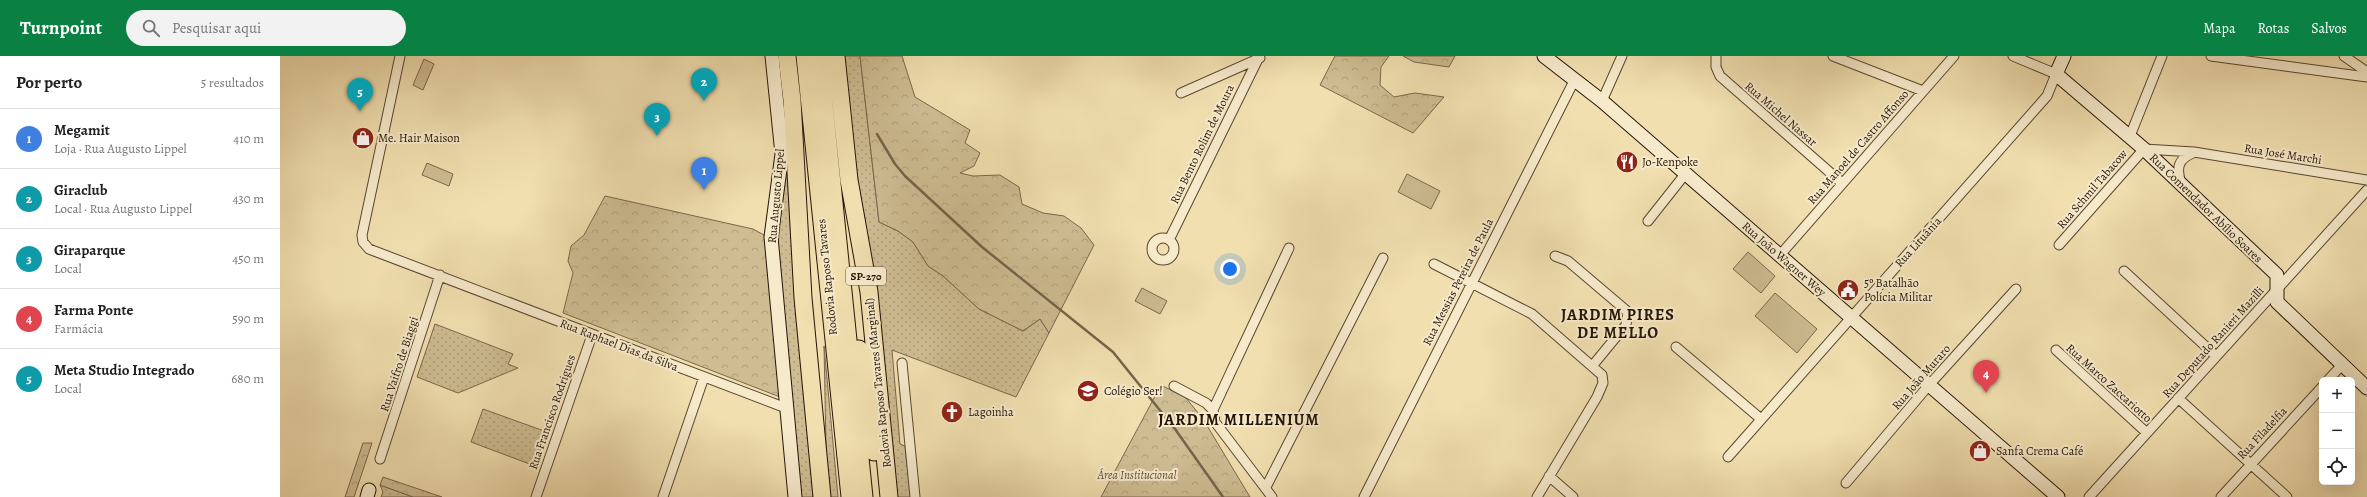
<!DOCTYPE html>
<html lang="pt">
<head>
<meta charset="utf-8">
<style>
	:root { --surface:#fff; --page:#f2f2f2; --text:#202124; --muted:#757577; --line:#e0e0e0; --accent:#0b8043 }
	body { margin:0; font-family:Alegreya,serif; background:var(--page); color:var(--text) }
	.controls { position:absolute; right:12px; bottom:12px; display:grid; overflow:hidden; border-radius:6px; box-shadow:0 4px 16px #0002 }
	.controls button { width:36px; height:36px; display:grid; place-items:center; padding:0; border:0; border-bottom:1px solid var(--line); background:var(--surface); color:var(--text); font:20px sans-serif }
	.you { position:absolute; left:950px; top:213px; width:14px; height:14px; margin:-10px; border:3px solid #fff; border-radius:50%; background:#1a73e8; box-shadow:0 0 0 6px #1a73e833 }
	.badge { display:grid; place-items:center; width:26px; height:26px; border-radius:50%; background:var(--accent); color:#fff; font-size:13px; font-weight:700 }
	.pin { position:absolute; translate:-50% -33px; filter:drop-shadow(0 1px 2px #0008) }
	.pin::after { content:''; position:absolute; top:21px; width:14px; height:12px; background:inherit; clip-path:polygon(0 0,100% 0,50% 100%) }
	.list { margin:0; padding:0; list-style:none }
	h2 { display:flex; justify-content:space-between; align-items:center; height:52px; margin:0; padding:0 16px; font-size:17px }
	h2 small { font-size:13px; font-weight:400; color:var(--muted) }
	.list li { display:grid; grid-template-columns:26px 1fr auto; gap:12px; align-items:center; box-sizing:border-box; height:60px; padding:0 16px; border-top:1px solid var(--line) }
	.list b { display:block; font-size:15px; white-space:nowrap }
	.list p { margin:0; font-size:13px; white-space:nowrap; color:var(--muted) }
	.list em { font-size:13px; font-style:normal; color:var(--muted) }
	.icon { flex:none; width:22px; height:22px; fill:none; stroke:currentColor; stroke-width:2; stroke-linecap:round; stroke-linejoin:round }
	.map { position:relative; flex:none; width:2087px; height:441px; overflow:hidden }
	header { display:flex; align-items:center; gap:24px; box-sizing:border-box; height:56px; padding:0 20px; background:var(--accent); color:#fff }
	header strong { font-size:19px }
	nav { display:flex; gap:22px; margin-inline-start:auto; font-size:14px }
	.search { width:280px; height:36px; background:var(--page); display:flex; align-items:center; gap:10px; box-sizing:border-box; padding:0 14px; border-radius:22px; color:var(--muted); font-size:15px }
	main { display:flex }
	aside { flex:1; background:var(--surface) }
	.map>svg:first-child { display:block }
	.grass { fill:url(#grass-dots); stroke:#7a684c }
	.forest { fill:url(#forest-crowns); stroke:#7a684c }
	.garden { fill:#cebc92; stroke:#7a684c }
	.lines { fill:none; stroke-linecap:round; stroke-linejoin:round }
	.stream { stroke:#76644a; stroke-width:2.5 }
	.street-casing { stroke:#584731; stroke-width:11 }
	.secondary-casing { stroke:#251407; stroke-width:15 }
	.highway-casing { stroke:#251407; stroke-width:19 }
	.street { stroke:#f6eacb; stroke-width:9 }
	.secondary { stroke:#f6eacb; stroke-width:13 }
	.highway { stroke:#f1dfaf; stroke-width:17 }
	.labels { text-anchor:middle; stroke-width:4; stroke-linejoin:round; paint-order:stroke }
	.shield { fill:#f6eacb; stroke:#645442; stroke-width:1 }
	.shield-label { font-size:11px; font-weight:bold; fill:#251407 }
	.street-label { font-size:12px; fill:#251407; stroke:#f6eacb }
	.poi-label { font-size:12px; fill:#251407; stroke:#f6eacb; text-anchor:start }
	.park-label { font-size:12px; font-style:italic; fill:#604f38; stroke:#f6eacb }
	.district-label { font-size:16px; font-weight:bold; letter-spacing:1px; fill:#251407; stroke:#f6eacb }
</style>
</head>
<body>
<header>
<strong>Turnpoint</strong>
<div class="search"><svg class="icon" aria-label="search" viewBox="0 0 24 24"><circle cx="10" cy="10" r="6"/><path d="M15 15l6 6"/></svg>Pesquisar aqui</div>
<nav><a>Mapa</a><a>Rotas</a><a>Salvos</a></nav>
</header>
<main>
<aside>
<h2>Por perto<small>5 resultados</small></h2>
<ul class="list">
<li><span class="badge" style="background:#3f7fe0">1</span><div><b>Megamit</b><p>Loja · Rua Augusto Lippel</p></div><em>410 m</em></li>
<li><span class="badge" style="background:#0f9aa8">2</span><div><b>Giraclub</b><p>Local · Rua Augusto Lippel</p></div><em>430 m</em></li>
<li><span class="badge" style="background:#0f9aa8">3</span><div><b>Giraparque</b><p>Local</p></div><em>450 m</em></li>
<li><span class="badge" style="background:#e0444e">4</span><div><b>Farma Ponte</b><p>Farmácia</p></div><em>590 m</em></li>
<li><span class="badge" style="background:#0f9aa8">5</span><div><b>Meta Studio Integrado</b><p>Local</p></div><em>680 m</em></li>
</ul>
</aside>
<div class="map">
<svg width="2087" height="441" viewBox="0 0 2087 441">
	<defs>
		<pattern id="grass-dots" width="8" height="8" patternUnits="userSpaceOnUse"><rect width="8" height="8" fill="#cebc92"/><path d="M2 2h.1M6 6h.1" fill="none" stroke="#b1a17c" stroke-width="1.8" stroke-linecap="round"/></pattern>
		<pattern id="forest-crowns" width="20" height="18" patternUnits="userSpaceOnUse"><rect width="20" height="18" fill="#cebc92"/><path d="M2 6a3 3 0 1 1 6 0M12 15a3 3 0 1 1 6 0" fill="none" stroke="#b1a17c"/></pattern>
	</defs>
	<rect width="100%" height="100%" fill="#f1dfaf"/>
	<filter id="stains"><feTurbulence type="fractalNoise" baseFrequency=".005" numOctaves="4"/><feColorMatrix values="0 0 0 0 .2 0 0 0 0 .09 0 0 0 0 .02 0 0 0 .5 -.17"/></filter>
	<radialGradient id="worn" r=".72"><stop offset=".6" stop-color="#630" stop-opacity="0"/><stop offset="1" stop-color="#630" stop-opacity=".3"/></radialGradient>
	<path class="grass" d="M 497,0 L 500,0 L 510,112 L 533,441 L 520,441 L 498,192 L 506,96 Z
		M 561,0 L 580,0 L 599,166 L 618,175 L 633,186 L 648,210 L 663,220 L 699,253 L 743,275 L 760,263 L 769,277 L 736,341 L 612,294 L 620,388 L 625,390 L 631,441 L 615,441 Z
		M 155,268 L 233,298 L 228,308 L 238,312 L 178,337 L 137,321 Z
		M 544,290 L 558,441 L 547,441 Z
		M 203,353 L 267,376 L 255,410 L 191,386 Z
		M 100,429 L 133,441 L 101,441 L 103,436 Z"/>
	<path class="forest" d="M 580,0 L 622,0 L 635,41 L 690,74 L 685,87 L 700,97 L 694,110 L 680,117 L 693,120 L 720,119 L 739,131 L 742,148 L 763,157 L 784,160 L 801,172 L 814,189 L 769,277 L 760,263 L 743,275 L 699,253 L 663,220 L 648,210 L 633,186 L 618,175 L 599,166 Z
		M 1055,0 L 1109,0 L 1101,11 L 1100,29 L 1114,41 L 1135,37 L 1164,41 L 1133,77 L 1040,29 Z
		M 1123,0 L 1175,0 L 1169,11 L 1134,6 Z
		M 325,140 L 473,173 L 484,179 L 487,188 L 500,341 L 283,257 L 293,217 L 288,205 L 291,190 L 304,179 Z
		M 881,329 L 906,342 L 923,363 L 970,441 L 821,441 Z
		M 83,387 L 92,387 L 74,441 L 65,441 Z
		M 103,421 L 162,441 L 133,441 L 100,429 Z"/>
	<path class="garden" d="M 144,3 L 154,8 L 143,34 L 133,29 Z
		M 147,107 L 173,118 L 169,130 L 142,119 Z
		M 1127,118 L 1160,135 L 1151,153 L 1118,136 Z
		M 1468,196 L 1495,220 L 1481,237 L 1453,213 Z
		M 862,232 L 887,245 L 880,258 L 855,245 Z
		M 1495,237 L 1537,273 L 1517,297 L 1475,260 Z"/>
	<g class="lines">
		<path class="stream" d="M 597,78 L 615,108 L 625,120 L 702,191 L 833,296 L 895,373 L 943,441"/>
		<g class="street-casing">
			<path id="street" d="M 120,0 L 82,179 L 83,186 L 89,193 L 506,352
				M 1436,0 L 1436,11 L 1440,20 L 1562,127
				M 1553,0 L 1643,35
				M 1931,0 L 2087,21
				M 2064,0 L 2087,16
				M 901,37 L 980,2
				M 1322,45 L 1342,0
				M 1850,80 L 1882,0
				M 1901,127 C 1896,112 1898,103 1913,97
				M 1368,165 L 1406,117
				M872 193a11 11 0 1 1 22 0a11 11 0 1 1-22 0Z
				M 889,184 L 978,3
				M 1779,189 L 1864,93 L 1914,96 L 2087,124
				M 1500,199 L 1674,0
				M 1275,200 L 1288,205 L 1348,256 L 1346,269 L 1313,309
				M 1154,208 L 1252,258 L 1322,319 L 1323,327 L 1317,341 L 1257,441
				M 1844,215 L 1936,300
				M 1396,291 L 1481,363
				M 1776,294 L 1867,377
				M 622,307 L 635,441
				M 2048,324 L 2062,309
				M 894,330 L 926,347 L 933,354 L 935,366 L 992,441
				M 1898,342 L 2007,441
				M 933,354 L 1009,192
				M 1448,401 L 1767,40 L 1776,18 L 1733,0
				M 100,403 L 160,219
				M 1269,420 L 1293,441
				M 1566,427 L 1649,329 L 1736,233
				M 986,431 L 1103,202
				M 256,441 L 312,279
				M 383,441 L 424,321
				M 1084,441 L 1295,23
				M 1809,441 L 2087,134
				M 1941,441 L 2042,331"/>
		</g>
		<g class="secondary-casing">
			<path id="secondary" d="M 492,0 L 502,98 L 491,181 L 515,441
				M 1264,0 L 1322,45 L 1778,441
				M 1784,0 L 1776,18 L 1864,93 L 1997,219 L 1997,246 L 2087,332
				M 87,441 L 89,434"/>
		</g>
		<g class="highway-casing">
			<path id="highway" d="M 507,0 L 512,44 L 523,242 L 542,441
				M 525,0 L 570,441
				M 539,0 L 584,441
				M 556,0 L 569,124 L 589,236 L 609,441
				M 579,293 L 594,396"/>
		</g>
		<use href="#street" class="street"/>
		<use href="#secondary" class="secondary"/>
		<use href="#highway" class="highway"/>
	</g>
	<defs>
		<g id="shop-disc" transform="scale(1.15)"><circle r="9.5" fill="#8f2418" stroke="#f6eacb"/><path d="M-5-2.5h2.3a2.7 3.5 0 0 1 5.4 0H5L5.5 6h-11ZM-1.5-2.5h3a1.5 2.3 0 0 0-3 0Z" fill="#fff"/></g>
		<g id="restaurant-disc" transform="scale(1.15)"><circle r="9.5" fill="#8f2418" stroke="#f6eacb"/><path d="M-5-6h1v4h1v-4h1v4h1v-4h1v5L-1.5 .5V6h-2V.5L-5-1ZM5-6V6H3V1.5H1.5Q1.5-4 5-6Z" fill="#fff"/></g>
		<g id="civic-disc" transform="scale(1.15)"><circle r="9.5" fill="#8f2418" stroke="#f6eacb"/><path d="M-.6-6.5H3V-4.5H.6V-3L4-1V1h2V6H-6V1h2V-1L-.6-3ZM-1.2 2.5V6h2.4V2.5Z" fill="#fff"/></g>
		<g id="school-disc" transform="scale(1.15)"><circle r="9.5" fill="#8f2418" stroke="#f6eacb"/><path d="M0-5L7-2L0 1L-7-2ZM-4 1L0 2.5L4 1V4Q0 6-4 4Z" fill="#fff"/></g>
		<g id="church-disc" transform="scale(1.15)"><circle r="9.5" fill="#8f2418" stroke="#f6eacb"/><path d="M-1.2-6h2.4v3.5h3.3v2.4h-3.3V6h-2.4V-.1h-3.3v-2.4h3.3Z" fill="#fff"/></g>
	</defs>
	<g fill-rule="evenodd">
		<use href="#shop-disc" x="83" y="82"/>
		<use href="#restaurant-disc" x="1347" y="106"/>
		<use href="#civic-disc" x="1568" y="234"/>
		<use href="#school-disc" x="808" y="335"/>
		<use href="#church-disc" x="672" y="356"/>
		<use href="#shop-disc" x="1700" y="395"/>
	</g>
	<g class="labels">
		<rect class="shield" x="566" y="211" width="40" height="18" rx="3"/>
		<g class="shield-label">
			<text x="586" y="224">SP-270</text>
		</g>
		<g class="street-label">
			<text transform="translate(1501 58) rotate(41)" y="4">Rua Michel Nassar</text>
			<text transform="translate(922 88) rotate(-64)" y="4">Rua Bento Rolim de Moura</text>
			<text transform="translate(1578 91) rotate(-49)" y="4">Rua Manoel de Castro Affonso</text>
			<text transform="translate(2003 98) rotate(9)" y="4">Rua José Marchi</text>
			<text transform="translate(1812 133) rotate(-49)" y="4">Rua Schmil Tabacow</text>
			<text transform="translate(496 140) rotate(-85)" y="4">Rua Augusto Lippel</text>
			<text transform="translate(1926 152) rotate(44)" y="4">Rua Comendador Abílio Soares</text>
			<text transform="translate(1638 186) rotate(-48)" y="4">Rua Lituânia</text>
			<text transform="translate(1504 203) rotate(41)" y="4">Rua João Wagner Wey</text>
			<text transform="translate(547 221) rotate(-96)" y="4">Rodovia Raposo Tavares</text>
			<text transform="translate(1178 226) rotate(-63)" y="4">Rua Messias Pereira de Paula</text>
			<text transform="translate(1933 286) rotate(-48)" y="4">Rua Deputado Ranieri Mazilli</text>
			<text transform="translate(339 289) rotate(21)" y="4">Rua Raphael Dias da Silva</text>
			<text transform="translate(119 308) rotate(-72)" y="4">Rua Vaifro de Biaggi</text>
			<text transform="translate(1641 321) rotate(-49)" y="4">Rua João Muraro</text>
			<text transform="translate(598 327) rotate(-96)" y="4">Rodovia Raposo Tavares (Marginal)</text>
			<text transform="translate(1829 327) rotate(42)" y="4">Rua Marco Zaccariotto</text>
			<text transform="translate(272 356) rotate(-71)" y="4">Rua Francisco Rodrigues</text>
			<text transform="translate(1982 377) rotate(-47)" y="4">Rua Filadelfia</text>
		</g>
		<g class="poi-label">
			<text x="98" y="86">Me. Hair Maison</text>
			<text x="1362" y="110">Jo-Kenpoke</text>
			<text x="1584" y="231">5º Batalhão<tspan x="1584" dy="14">Polícia Militar</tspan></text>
			<text x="824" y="339">Colégio Ser!</text>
			<text x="688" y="360">Lagoinha</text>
			<text x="1716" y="399">Sanfa Crema Café</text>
		</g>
		<g class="park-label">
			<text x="857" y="423">Área Institucional</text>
		</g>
		<g class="district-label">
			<text x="1338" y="264">JARDIM PIRES<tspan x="1338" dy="18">DE MELLO</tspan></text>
			<text x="959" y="369">JARDIM MILLENIUM</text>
		</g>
	</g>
	<rect width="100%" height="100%" filter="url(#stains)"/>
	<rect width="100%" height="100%" fill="url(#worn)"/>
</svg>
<div class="controls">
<button>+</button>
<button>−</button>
<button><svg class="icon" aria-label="locate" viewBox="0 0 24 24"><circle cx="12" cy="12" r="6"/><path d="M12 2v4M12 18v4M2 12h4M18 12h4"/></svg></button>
</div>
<div class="you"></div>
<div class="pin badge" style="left:424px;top:134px;background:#3f7fe0">1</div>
<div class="pin badge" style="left:424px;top:45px;background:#0f9aa8">2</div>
<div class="pin badge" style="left:377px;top:80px;background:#0f9aa8">3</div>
<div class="pin badge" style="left:1706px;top:337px;background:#e0444e">4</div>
<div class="pin badge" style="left:80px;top:55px;background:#0f9aa8">5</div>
</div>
</main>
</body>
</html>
